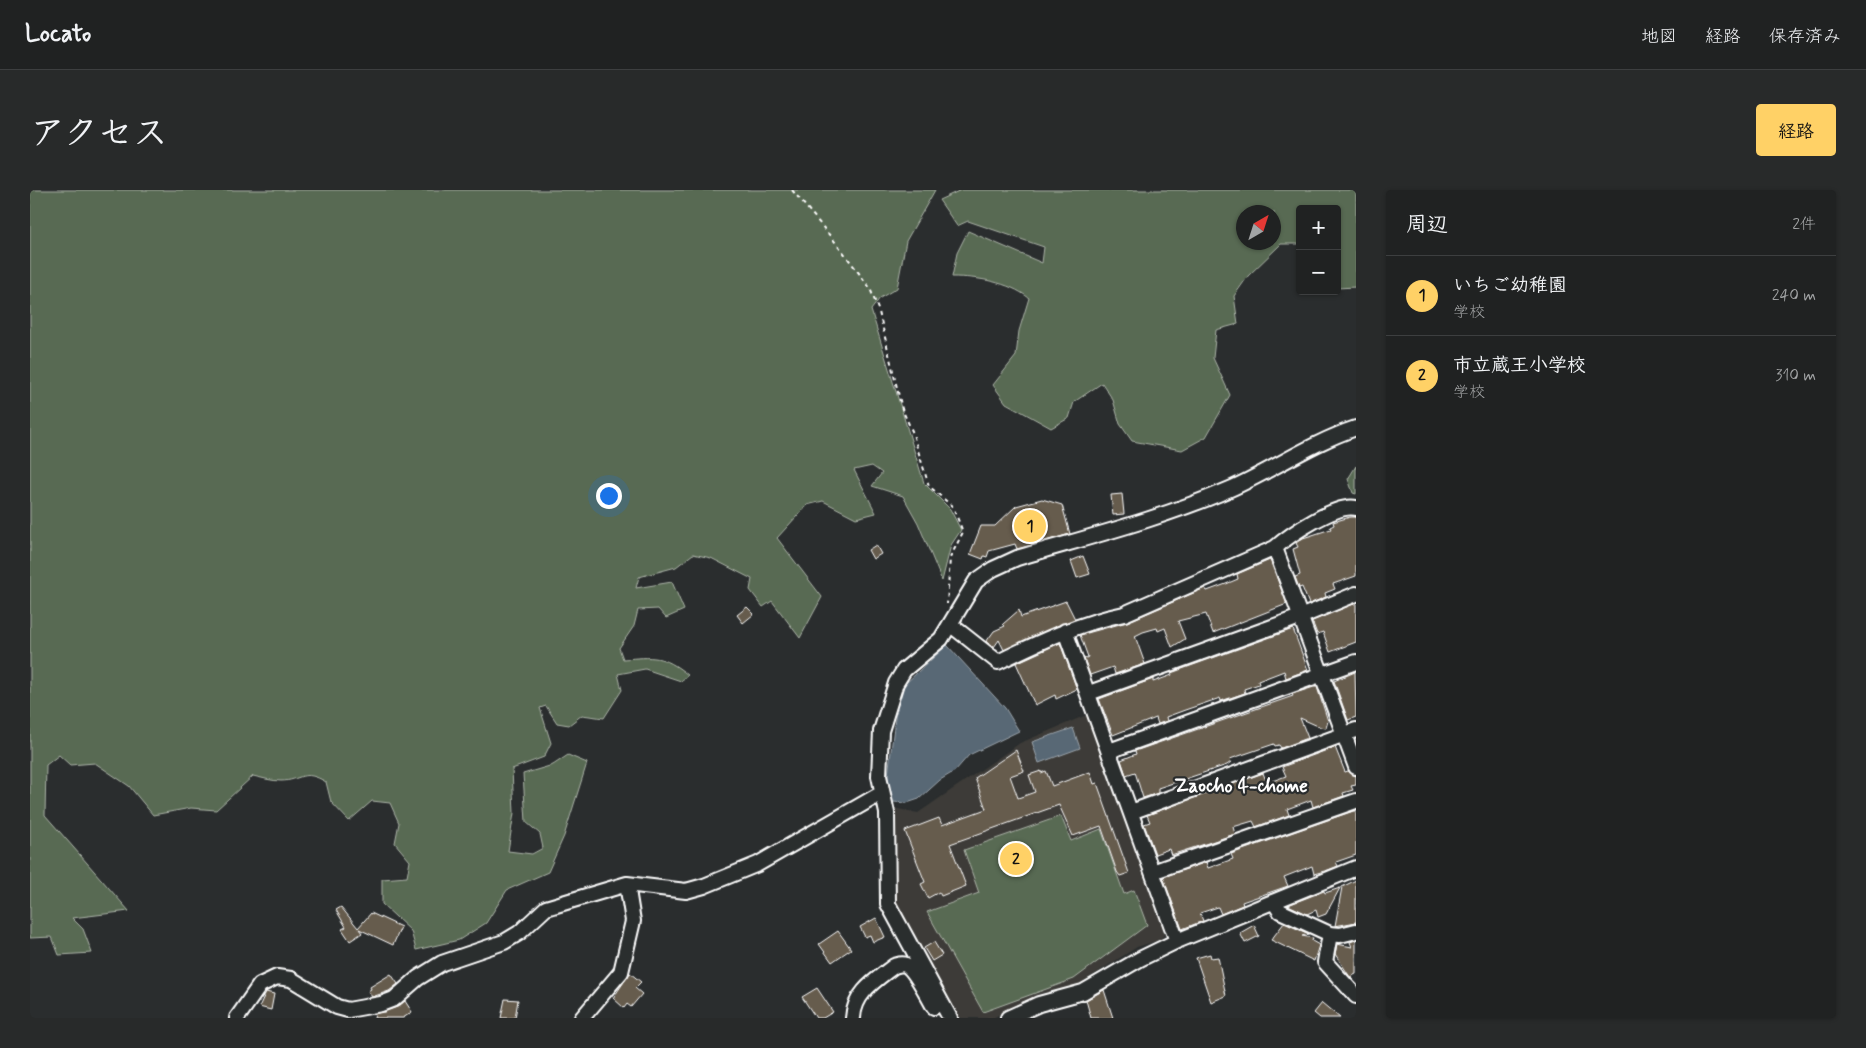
<!DOCTYPE html>
<html lang="ja">
<head>
<meta charset="utf-8">
<style>
	:root { --surface:#202222; --page:#282a2a; --text:#f1f3f6; --muted:#a2a4a5; --line:#3d3f40; --accent:#ffd166 }
	body { margin:0; font-family:Mynerve,"Klee One",sans-serif; background:var(--page); color:var(--text) }
	.controls { position:absolute; right:15px; top:15px; display:grid; overflow:hidden; border-radius:5px; box-shadow:0 1px 4px #0004 }
	.controls button { width:45px; height:45px; display:grid; place-items:center; padding:0; border:0; border-bottom:1px solid var(--line); background:var(--surface); color:var(--text); font:25px sans-serif }
	.compass { position:absolute; left:1206px; top:15px; width:45px; height:45px; border-radius:50%; background:var(--surface); box-shadow:0 1px 4px #0004; rotate:39deg }
	.you { position:absolute; left:578px; top:305px; width:18px; height:18px; margin:-12px; border:4px solid #fff; border-radius:50%; background:#1a73e8; box-shadow:0 0 0 8px #1a73e833 }
	.badge { display:grid; place-items:center; width:32px; height:32px; border-radius:50%; background:var(--accent); color:#111; font-size:16px; font-weight:700 }
	.pin { position:absolute; translate:-50% -50%; border:2px solid #fff; box-shadow:0 1px 5px #0006 }
	.list { margin:0; padding:0; list-style:none }
	h2 { display:flex; justify-content:space-between; align-items:center; height:65px; margin:0; padding:0 20px; font-size:21px }
	h2 small { font-size:16px; font-weight:400; color:var(--muted) }
	.list li { display:grid; grid-template-columns:32px 1fr auto; gap:15px; align-items:center; box-sizing:border-box; height:80px; padding:0 20px; border-top:1px solid var(--line) }
	.list b { display:block; font-size:19px; white-space:nowrap }
	.list p { margin:0; font-size:16px; white-space:nowrap; color:var(--muted) }
	.list em { font-size:16px; font-style:normal; color:var(--muted) }
	.map { position:relative; flex:none; width:1326px; height:828px; overflow:hidden; border-radius:5px }
	header { display:flex; align-items:center; gap:30px; box-sizing:border-box; height:70px; padding:0 25px; background:var(--surface); border-bottom:1px solid var(--line) }
	header strong { font-size:24px }
	nav { display:flex; gap:28px; margin-inline-start:auto; font-size:18px }
	.intro { display:flex; align-items:center; justify-content:space-between; box-sizing:border-box; height:120px; padding:0 30px }
	h1 { margin:0; font-size:35px }
	.button { padding:12px 22px; border-radius:5px; background:var(--accent); color:#111; font-size:18px; font-weight:700 }
	main { display:flex; gap:30px; padding:0 30px }
	aside { flex:1; background:var(--surface); border-radius:5px; box-shadow:0 1px 4px #0004 }
	.map>svg:first-child { display:block }
	.built { fill:#3c3b37 }
	.green { fill:#596a53; stroke:#acb4a9; fill-rule:evenodd }
	.water { fill:#586774; stroke:#9ba4ac }
	.building { fill:#665b4d; stroke:#fff }
	.lines { fill:none; stroke-linecap:round; stroke-linejoin:round }
	.minor-casing { stroke:#fff; stroke-width:18 }
	.path { stroke:#fff; stroke-width:2; stroke-dasharray:4 4; stroke-linecap:butt }
	.minor { stroke:#2a2d2e; stroke-width:14 }
	.labels { text-anchor:middle; stroke-width:4.5; stroke-linejoin:round; paint-order:stroke }
	.neighbourhood-label { font-size:19px; font-weight:bold; fill:#fff; stroke:#2a2d2e }
</style>
</head>
<body>
<header>
<strong>Locato</strong>
<nav><a>地図</a><a>経路</a><a>保存済み</a></nav>
</header>
<div class="intro"><h1>アクセス</h1><a class="button">経路</a></div>
<main>
<div class="map">
<svg width="1326" height="828" viewBox="0 0 1326 828">
	<rect width="100%" height="100%" fill="#2a2d2e"/>
	<filter id="ink" filterUnits="userSpaceOnUse"><feTurbulence type="fractalNoise" baseFrequency=".02" numOctaves="2"/><feDisplacementMap in="SourceGraphic" scale="10" xChannelSelector="R" yChannelSelector="G"/><feConvolveMatrix kernelMatrix="1 2 1 2 8 2 1 2 1" color-interpolation-filters="sRGB"/></filter>
	<g filter="url(#ink)">
		<path class="built" d="M 1059,524 L 1133,738 L 1134,745 L 1129,750 L 1107,757 L 1046,796 L 1009,804 L 963,828 L 929,828 L 864,715 L 863,618 L 888,623 L 990,553 Z"/>
		<path class="green" d="M 0,0 L 905,0 L 876,51 L 867,98 L 850,108 L 841,120 L 894,293 L 920,319 L 931,340 L 921,355 L 912,391 L 888,333 L 873,306 L 842,296 L 852,283 L 842,276 L 824,280 L 846,323 L 826,328 L 793,311 L 777,315 L 747,348 L 792,407 L 770,448 L 742,411 L 733,417 L 720,400 L 722,389 L 681,368 L 663,364 L 646,377 L 609,387 L 606,398 L 642,392 L 654,420 L 636,428 L 628,419 L 608,420 L 604,436 L 589,458 L 593,469 C 624,467 632,464 658,485 L 651,491 L 615,479 L 588,484 L 592,500 L 574,528 L 552,525 L 539,535 L 527,533 L 516,516 L 510,518 L 521,553 L 514,567 L 482,579 L 484,623 L 478,661 L 502,664 L 513,658 L 510,644 L 496,632 L 493,584 L 523,575 L 538,565 L 557,573 L 534,646 L 518,682 L 477,700 L 456,733 L 429,750 L 386,760 L 381,741 L 352,714 L 352,689 L 377,687 L 380,671 L 365,653 L 369,633 L 360,613 L 342,611 L 319,631 L 301,612 L 296,592 C 273,578 271,591 251,591 C 242,591 232,588 223,586 L 186,620 L 161,618 L 123,625 L 99,596 L 65,573 L 40,575 L 29,565 L 16,575 L 15,625 L 99,721 L 42,728 L 53,739 L 62,763 L 29,765 L 22,747 L 0,748 Z
			M 931,0 L 1326,0 L 1326,97 L 1307,98 L 1307,19 L 1270,19 L 1270,54 L 1251,54 L 1218,86 L 1204,106 L 1208,134 L 1186,140 L 1183,168 L 1200,205 L 1176,247 L 1152,260 L 1102,251 L 1090,234 L 1083,210 L 1072,193 L 1044,212 L 1039,228 L 1021,238 L 976,213 L 963,195 L 986,166 L 989,141 L 999,108 C 979,92 947,87 922,87 L 927,63 L 938,41 L 1012,73 L 1014,57 L 938,31 L 927,36 L 909,10 ZM 1214,22 L 1244,22 L 1244,52 L 1214,52 Z
			M 1326,276 L 1326,304 L 1323,303 L 1318,289 Z
			M 1031,626 L 1041,651 L 1071,639 L 1094,704 L 1104,700 L 1117,735 L 1044,789 L 953,822 L 897,722 L 949,703 L 934,660 Z"/>
		<path class="water" d="M 917,455 L 975,518 L 989,541 L 939,565 L 925,581 L 910,590 L 889,609 L 877,613 L 863,612 L 857,594 L 867,512 L 874,495 Z
			M 1043,538 L 1050,558 L 1009,573 L 1002,552 Z"/>
		<path class="building" d="M 1092,304 L 1094,324 L 1083,325 L 1081,305 Z
			M 1012,309 L 1032,315 L 1040,344 L 987,359 L 985,354 L 959,361 L 957,367 L 954,366 L 953,369 L 940,364 L 951,336 L 965,336 L 986,316 Z
			M 1320,327 L 1326,327 L 1326,386 L 1303,394 L 1305,399 L 1295,403 L 1296,407 L 1279,414 L 1272,397 L 1269,398 L 1265,387 L 1270,385 L 1263,359 L 1268,357 L 1266,353 L 1273,348 L 1301,339 L 1300,337 L 1304,335 L 1303,332 Z
			M 846,355 L 851,364 L 843,369 L 838,360 Z
			M 1053,366 L 1060,384 L 1047,388 L 1041,371 Z
			M 1240,370 L 1257,414 L 1183,443 L 1176,424 L 1148,431 L 1155,449 L 1142,457 L 1135,438 L 1128,441 L 1127,438 L 1113,442 L 1105,446 L 1115,474 L 1085,484 L 1083,477 L 1060,485 L 1054,469 L 1058,467 L 1050,445 L 1097,432 L 1175,398 L 1177,401 L 1196,394 L 1208,389 L 1207,384 Z
			M 1036,411 L 1045,429 L 974,460 L 969,450 L 964,457 L 956,452 L 964,441 L 975,436 L 973,434 L 989,420 L 991,427 Z
			M 1326,413 L 1326,452 L 1300,462 L 1293,442 L 1287,444 L 1282,431 Z
			M 717,417 L 724,424 L 713,433 L 707,425 Z
			M 1263,439 L 1278,480 L 1256,488 L 1254,481 L 1228,491 L 1229,494 L 1214,499 L 1215,503 L 1191,511 L 1190,508 L 1155,520 L 1136,527 L 1137,531 L 1128,534 L 1126,528 L 1083,545 L 1069,509 L 1123,489 L 1123,492 L 1142,485 L 1141,483 Z
			M 1030,453 L 1047,499 L 1026,509 L 1025,505 L 1005,515 L 986,473 Z
			M 1325,482 L 1326,527 L 1318,530 L 1304,491 Z
			M 1284,497 L 1287,497 L 1298,531 L 1296,538 L 1290,537 L 1270,528 L 1278,548 L 1251,558 L 1249,555 L 1245,556 L 1244,554 L 1200,569 L 1201,572 L 1197,575 L 1128,598 L 1128,603 L 1113,608 L 1105,582 L 1096,585 L 1091,570 L 1106,564 L 1105,561 L 1263,506 L 1262,504 Z
			M 1305,557 L 1315,582 L 1318,581 L 1326,586 L 1326,595 L 1321,596 L 1323,600 L 1313,603 L 1314,606 L 1283,617 L 1281,610 L 1257,619 L 1259,625 L 1226,637 L 1223,631 L 1203,637 L 1205,644 L 1181,652 L 1141,665 L 1139,659 L 1125,664 L 1114,634 L 1120,632 L 1117,625 L 1233,583 L 1237,593 L 1256,586 L 1252,577 Z
			M 986,560 L 994,581 L 980,586 L 988,608 L 1005,602 L 999,585 L 1011,581 L 1011,583 L 1016,581 L 1022,596 L 1060,582 L 1064,594 L 1067,593 L 1099,683 L 1090,686 L 1087,682 L 1071,636 L 1043,646 L 1029,615 L 920,654 L 936,696 L 911,706 L 909,702 L 898,708 L 891,694 L 895,692 L 875,641 L 909,628 L 912,635 L 956,619 L 945,588 Z
			M 1326,620 L 1326,665 L 1306,672 L 1308,676 L 1298,680 L 1284,684 L 1282,676 L 1254,687 L 1258,696 L 1212,712 L 1213,715 L 1191,724 L 1188,717 L 1170,723 L 1173,731 L 1152,739 L 1133,687 L 1176,672 L 1178,678 L 1203,669 L 1201,664 Z
			M 1326,690 L 1326,732 L 1305,736 L 1312,697 Z
			M 1310,698 L 1296,724 L 1288,727 L 1286,720 L 1277,724 L 1258,715 L 1294,701 L 1295,703 Z
			M 311,717 L 328,738 L 341,723 L 371,737 L 363,755 L 329,739 L 332,743 L 320,751 L 312,739 L 316,737 L 306,720 Z
			M 846,728 L 855,747 L 843,752 L 840,745 L 835,747 L 830,737 Z
			M 1254,733 L 1279,744 L 1272,746 L 1283,748 L 1282,751 L 1289,755 L 1284,771 L 1241,750 Z
			M 1224,735 L 1229,746 L 1215,753 L 1210,743 Z
			M 808,741 L 821,759 L 802,772 L 789,754 Z
			M 1326,750 L 1326,784 L 1320,787 L 1305,764 L 1307,754 L 1322,757 L 1320,752 Z
			M 904,752 L 912,765 L 902,771 L 894,758 Z
			M 1180,764 L 1181,768 L 1188,767 L 1196,806 L 1181,812 L 1166,768 Z
			M 600,783 L 611,792 L 605,798 L 612,804 L 601,817 L 597,814 L 594,818 L 583,808 Z
			M 361,784 L 368,794 L 359,801 L 342,807 L 338,801 L 341,799 L 340,797 Z
			M 787,798 L 803,822 L 793,828 L 786,828 L 772,807 Z
			M 1074,800 L 1083,828 L 1061,828 L 1056,810 Z
			M 236,802 L 244,804 L 241,820 L 229,817 Z
			M 475,809 L 488,810 L 485,828 L 471,828 Z
			M 375,811 L 382,822 L 373,828 L 344,828 L 345,824 L 367,817 Z
			M 1292,813 L 1310,828 L 1290,828 L 1284,823 Z"/>
		<g class="lines">
			<g class="minor-casing">
				<path id="minor" d="M 1245,358 L 1326,577
					M 921,435 L 968,472 C 1009,452 1049,433 1094,424 L 1245,358 C 1259,345 1307,313 1326,318
					M 1035,441 L 1147,751
					M 1059,503 L 1270,427 L 1326,404
					M 1079,561 L 1326,472
					M 1101,622 L 1326,540
					M 1122,682 L 1326,611
					M 1244,712 L 1250,721 L 1300,744 L 1310,745 L 1326,741
					M 1300,744 L 1295,772 L 1326,806
					M 207,828 L 230,795 L 247,787 L 261,789 L 307,817 L 318,820 L 351,814 L 364,809 L 388,788 L 412,773 L 474,752 L 489,743 L 516,718 L 597,694 L 656,701 L 674,696 L 728,674 L 852,603
					M 552,828 L 591,782 L 603,731 L 597,694
					M 823,828 C 824,803 846,790 864,776 C 868,775 872,773 876,775 C 886,781 898,807 904,817
					M 920,828 L 858,714 L 857,623 L 849,586 L 851,541 L 866,493 L 874,480 L 911,449 L 946,391 L 963,379 L 987,368 C 1058,347 1131,329 1200,299 C 1243,280 1281,253 1326,238
					M 978,828 L 1009,814 L 1053,802 L 1110,769 L 1147,751 L 1326,678"/>
			</g>
			<path class="path" d="M 762,0 L 811,59 L 840,98 L 849,122 L 872,219 L 882,241 L 899,296 L 923,317 L 933,342 L 920,368 L 917,414"/>
			<use href="#minor" class="minor"/>
		</g>
	</g>
	<g class="labels">
		<g class="neighbourhood-label">
			<text x="1211" y="602">Zaocho 4-chome</text>
		</g>
	</g>
</svg>
<div class="controls">
<button>+</button>
<button>−</button>
</div>
<svg class="compass" viewBox="-18 -18 36 36"><path d="M0-13l5 13h-10z" fill="#e53935"/><path d="M0 13l5-13h-10z" fill="#a2a4a5"/></svg>
<div class="you"></div>
<div class="pin badge" style="left:1000px;top:336px">1</div>
<div class="pin badge" style="left:986px;top:669px">2</div>
</div>
<aside>
<h2>周辺<small>2件</small></h2>
<ul class="list">
<li><span class="badge">1</span><div><b>いちご幼稚園</b><p>学校</p></div><em>240 m</em></li>
<li><span class="badge">2</span><div><b>市立蔵王小学校</b><p>学校</p></div><em>310 m</em></li>
</ul>
</aside>
</main>
</body>
</html>
